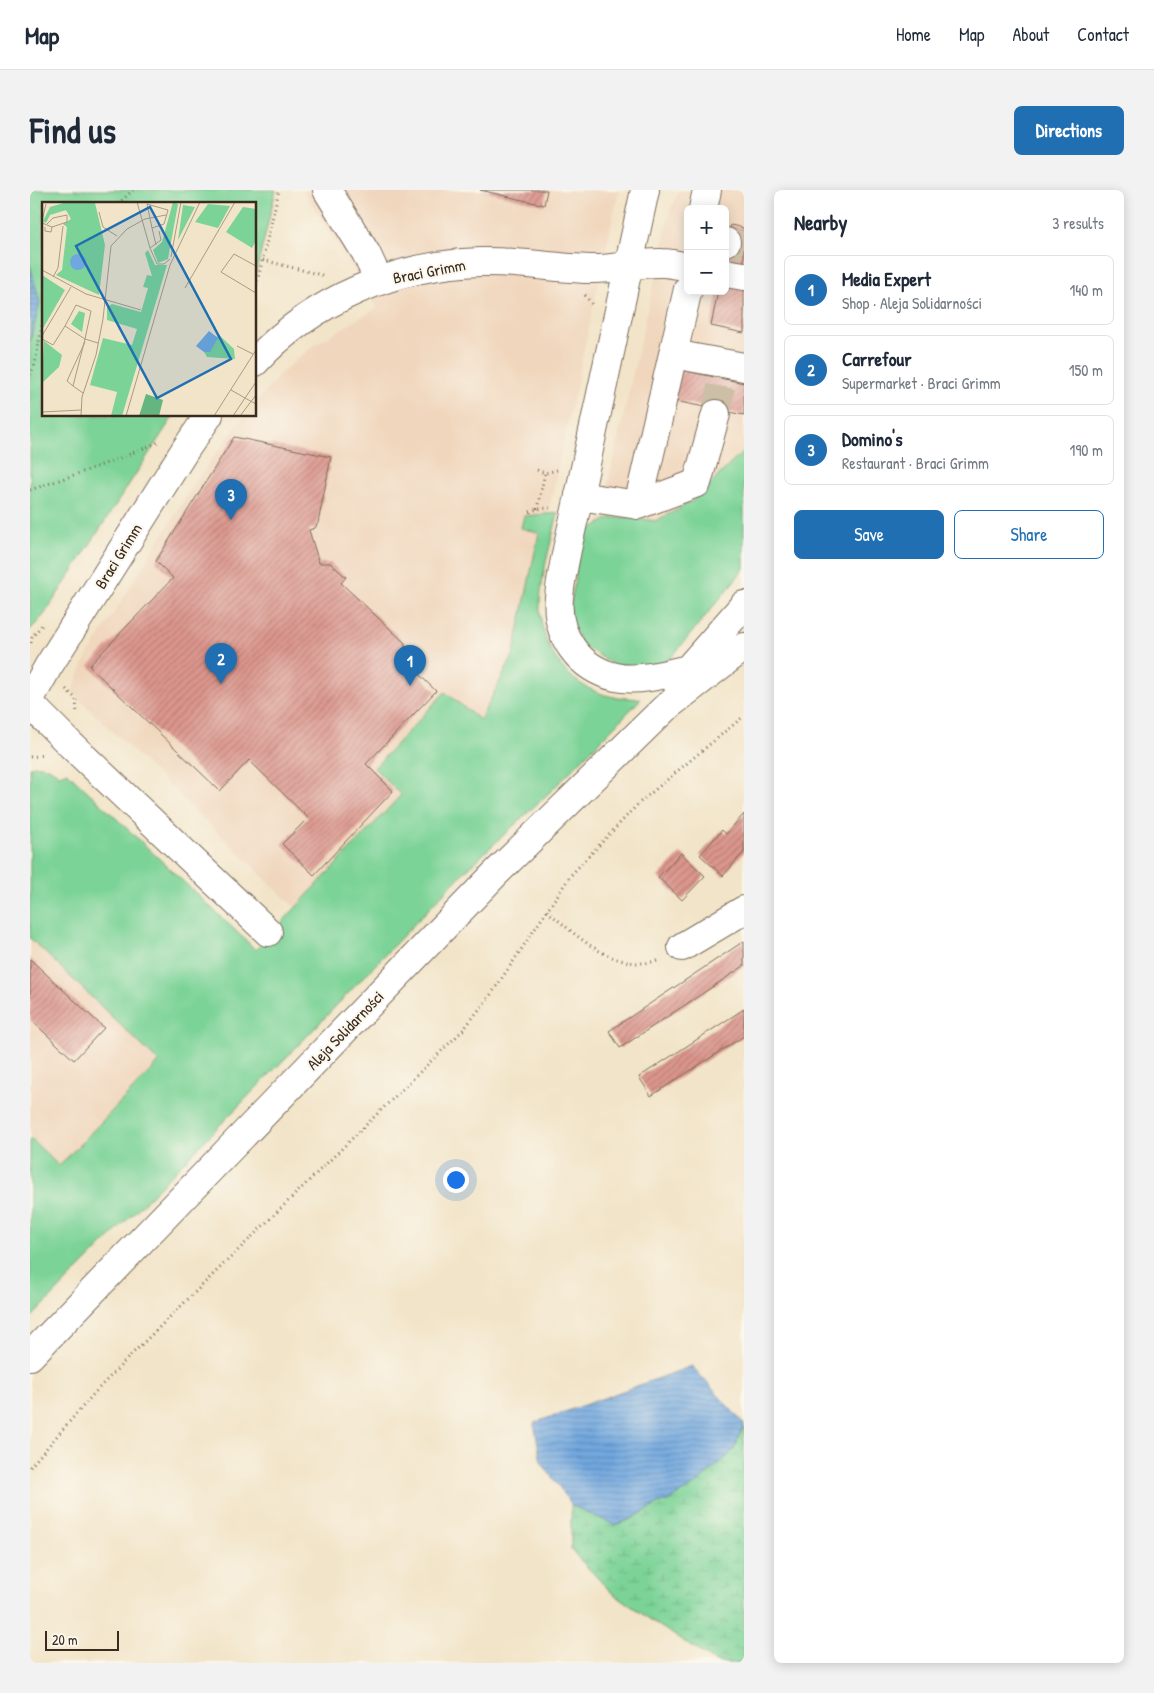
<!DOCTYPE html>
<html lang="en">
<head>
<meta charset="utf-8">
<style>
	:root { --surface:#fff; --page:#f2f2f3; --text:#1f2937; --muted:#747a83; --line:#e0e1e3; --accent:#1f6fb2 }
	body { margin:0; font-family:"Patrick Hand",sans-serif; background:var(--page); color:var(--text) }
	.controls { position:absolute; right:15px; top:15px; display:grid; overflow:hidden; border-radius:8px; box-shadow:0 2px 12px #0003 }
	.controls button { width:45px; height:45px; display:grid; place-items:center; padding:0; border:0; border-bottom:1px solid var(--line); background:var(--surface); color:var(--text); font:25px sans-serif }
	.scale { position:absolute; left:15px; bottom:12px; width:74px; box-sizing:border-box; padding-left:5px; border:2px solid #3b2a1e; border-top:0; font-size:14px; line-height:18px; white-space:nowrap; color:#3b2a1e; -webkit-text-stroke:4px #fbf7ec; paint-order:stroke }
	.you { position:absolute; left:425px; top:989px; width:18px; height:18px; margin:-12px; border:4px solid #fff; border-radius:50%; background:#1a73e8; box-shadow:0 0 0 8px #1a73e833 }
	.badge { display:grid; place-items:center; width:32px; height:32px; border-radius:50%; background:var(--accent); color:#fff; font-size:16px; font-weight:700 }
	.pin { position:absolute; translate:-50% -41px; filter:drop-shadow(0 1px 2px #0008) }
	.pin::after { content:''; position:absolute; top:26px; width:18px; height:15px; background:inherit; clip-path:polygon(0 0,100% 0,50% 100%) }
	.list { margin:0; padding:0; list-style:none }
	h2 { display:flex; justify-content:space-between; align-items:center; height:65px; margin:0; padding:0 20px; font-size:21px }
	h2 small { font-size:16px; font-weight:400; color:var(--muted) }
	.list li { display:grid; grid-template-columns:32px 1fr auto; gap:15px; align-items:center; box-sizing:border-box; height:70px; margin:0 10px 10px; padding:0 10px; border:1px solid var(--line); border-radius:8px }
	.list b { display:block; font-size:19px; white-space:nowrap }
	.list p { margin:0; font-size:16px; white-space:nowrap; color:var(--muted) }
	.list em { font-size:16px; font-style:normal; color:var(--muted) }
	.actions { display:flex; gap:10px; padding:15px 20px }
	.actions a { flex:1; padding:11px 0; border:1px solid var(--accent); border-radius:8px; text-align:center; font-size:18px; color:var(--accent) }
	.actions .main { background:var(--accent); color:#fff }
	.map { position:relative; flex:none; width:714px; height:1473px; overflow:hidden; border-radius:8px }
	header { display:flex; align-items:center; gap:30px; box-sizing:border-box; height:70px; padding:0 25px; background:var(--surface); border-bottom:1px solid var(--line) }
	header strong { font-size:24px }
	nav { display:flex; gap:28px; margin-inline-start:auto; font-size:18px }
	.intro { display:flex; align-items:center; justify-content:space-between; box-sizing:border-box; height:120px; padding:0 30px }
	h1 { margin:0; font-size:35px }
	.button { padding:12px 22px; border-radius:8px; background:var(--accent); color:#fff; font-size:18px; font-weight:700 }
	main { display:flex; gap:30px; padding:0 30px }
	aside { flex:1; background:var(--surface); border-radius:8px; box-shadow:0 2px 12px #0003 }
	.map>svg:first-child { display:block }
	.built { fill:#f0d6bc; fill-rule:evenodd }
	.green { fill:#7bd397; stroke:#5b7e5a }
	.wetland { fill:url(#wetland-marsh); stroke:#5b7e5a }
	.water { fill:url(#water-rules); stroke:#56687e }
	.building { fill:url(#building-hatch) }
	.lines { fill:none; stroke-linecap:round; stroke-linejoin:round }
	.minor-tunnel { stroke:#cdbfa6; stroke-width:28; stroke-dasharray:28 14; stroke-linecap:butt }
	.minor-casing { stroke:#7b6b5a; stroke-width:30 }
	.major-casing { stroke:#7b6b5a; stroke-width:30 }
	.path { stroke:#7b6b5a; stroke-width:3; stroke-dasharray:1 4; stroke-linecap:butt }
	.minor { stroke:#fff; stroke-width:28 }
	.major { stroke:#fff; stroke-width:28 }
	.labels { text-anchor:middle; stroke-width:4; stroke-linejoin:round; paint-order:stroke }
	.street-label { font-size:16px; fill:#3b2a1e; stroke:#fbf7ec }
	.inset-road { fill:none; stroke:#a99a84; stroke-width:1 }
	.view { fill:#1f6fb2; fill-opacity:0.15; stroke:#1f6fb2; stroke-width:2.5 }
	.inset-edge { fill:none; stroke:#3b2a1e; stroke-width:2.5 }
</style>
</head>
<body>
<header>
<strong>Map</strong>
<nav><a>Home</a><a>Map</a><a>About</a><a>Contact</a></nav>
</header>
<div class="intro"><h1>Find us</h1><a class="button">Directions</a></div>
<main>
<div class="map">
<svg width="714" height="1473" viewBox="0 0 714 1473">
	<defs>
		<pattern id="wetland-marsh" width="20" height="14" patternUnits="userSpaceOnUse" patternTransform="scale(1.25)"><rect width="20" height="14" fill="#7bd397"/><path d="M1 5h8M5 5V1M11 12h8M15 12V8" fill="none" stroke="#6bb582"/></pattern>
		<pattern id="water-rules" width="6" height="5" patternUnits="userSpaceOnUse" patternTransform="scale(1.25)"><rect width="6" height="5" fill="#71a7df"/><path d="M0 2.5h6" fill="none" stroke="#5e88b4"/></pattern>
		<pattern id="building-hatch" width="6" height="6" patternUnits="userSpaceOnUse" patternTransform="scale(1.25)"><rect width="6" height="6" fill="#dc968d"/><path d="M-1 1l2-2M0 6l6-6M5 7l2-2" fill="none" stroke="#b47b73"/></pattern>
	</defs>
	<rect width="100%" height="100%" fill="#fbf7ec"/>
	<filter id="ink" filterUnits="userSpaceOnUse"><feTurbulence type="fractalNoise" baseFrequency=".02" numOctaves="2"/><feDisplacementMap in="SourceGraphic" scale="10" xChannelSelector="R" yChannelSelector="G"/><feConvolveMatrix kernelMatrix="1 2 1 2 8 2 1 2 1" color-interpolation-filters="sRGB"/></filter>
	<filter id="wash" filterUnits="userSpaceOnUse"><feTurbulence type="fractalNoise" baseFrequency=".0096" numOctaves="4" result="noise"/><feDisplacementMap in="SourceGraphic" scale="20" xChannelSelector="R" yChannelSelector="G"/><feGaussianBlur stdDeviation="1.12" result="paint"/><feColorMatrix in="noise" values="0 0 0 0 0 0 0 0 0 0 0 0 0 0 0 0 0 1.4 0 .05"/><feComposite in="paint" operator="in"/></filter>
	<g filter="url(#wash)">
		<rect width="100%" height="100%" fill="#f2e4c8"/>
		<path class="built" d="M 273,0 L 589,0 L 476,515 L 278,730 L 42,502 L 55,470 L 166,291 L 205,238 L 216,225 L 225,225 L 225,214 L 250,184 L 283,156 L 347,118 Z
			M 649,0 L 714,0 L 714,268 L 634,348 L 565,350 L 640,22 ZM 658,19 L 695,19 L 695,101 L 658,101 Z
			M 0,748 L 129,872 L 29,976 L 0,948 Z"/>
		<path class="green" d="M 0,0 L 246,0 L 225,87 L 225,14 L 14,14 L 14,225 L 144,225 L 14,425 L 0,440 Z
			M 714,261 L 714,379 L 641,468 L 624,477 L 587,477 L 552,455 L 539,428 L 550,352 L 562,338 L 580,328 L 602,327 L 625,331 L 645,321 L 662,311 Z
			M 528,323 C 522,349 514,375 511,401 C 504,450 534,498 584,507 C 593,508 602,508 611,509 L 524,598 L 433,683 L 283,840 L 0,1129 L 0,948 L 29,976 L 129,872 L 0,748 L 0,577 C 12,574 19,577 29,585 L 37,582 L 226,760 L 371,605 L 344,578 L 415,502 L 450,530 L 483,466 L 509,343 L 491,338 L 494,326 Z"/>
		<path class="wetland" d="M 714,1235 L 714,1473 L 688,1473 L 628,1435 L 581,1402 L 541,1360 L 541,1313 L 585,1335 L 599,1330 L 630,1313 L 638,1311 L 665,1295 L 703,1261 Z"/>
		<path class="water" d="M 0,75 L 10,113 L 0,151 Z
			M 662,1176 L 714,1234 L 703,1261 L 665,1295 L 638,1311 L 630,1313 L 599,1330 L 585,1335 L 543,1316 L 511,1272 L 504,1233 Z"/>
		<g id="blocks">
			<path class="building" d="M 450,0 L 517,0 L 514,15 Z
				M 701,35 L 714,38 L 714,75 L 695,71 L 695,60 Z
				M 695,95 L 714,99 L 714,143 L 681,136 L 688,101 L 695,101 Z
				M 646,179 L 714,193 L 714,225 L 640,210 Z
				M 204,247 L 301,267 L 288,333 L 285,338 L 279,340 L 289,373 L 300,373 L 316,387 L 311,393 L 375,453 L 375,457 L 368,464 L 406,501 L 336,574 L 363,601 L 284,685 L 252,654 L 278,628 L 219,570 L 190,601 L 59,476 L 143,388 L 126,371 Z
				M 714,624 L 714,662 L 693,686 L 670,665 L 692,640 L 696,644 Z
				M 651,663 L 675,686 L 652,710 L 628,687 Z
				M 714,751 L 714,776 L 590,858 L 579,841 Z
				M 0,769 L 74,838 L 44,870 L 0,829 Z
				M 714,819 L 714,846 L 621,906 L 609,887 Z"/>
		</g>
	</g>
	<g filter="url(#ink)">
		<use href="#blocks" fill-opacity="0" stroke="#7b6b5a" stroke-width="1"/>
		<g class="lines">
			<path class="minor-tunnel" d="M 696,52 L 714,56
				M 686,224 L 693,186"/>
			<g class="minor-casing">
				<path id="minor" d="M 297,0 L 336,63 L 349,91
					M 615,0 L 549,306 L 608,315 L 667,293 L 686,224
					M 673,19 L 677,0
					M 695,52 L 696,52
					M 695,83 L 714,86
					M 658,99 L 643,164 L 714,177
					M 225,172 C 282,110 367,74 451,72 C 488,71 523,78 560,79 C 584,80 608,72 632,73 C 640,73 649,75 658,77
					M 608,315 L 643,164
					M 0,509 L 18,477 L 155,260 L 179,225
					M 0,514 L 41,555 L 238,742
					M 652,757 L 714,720"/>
			</g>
			<g class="major-casing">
				<path id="major" d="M 549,306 C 542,339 532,375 529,407 C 525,445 549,479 586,487 C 606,492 637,484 658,479
					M 648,496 L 658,479 L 714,415
					M 0,1166 L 465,684 L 634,519 L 714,457"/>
			</g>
			<path class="path" d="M 88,14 L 103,0
				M 233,70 L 295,86
				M 225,101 L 249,0
				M 555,105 L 563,116
				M 0,185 L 5,174 L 14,124
				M 507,280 L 515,283 L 527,280
				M 0,300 C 44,285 86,271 128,252
				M 507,319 L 515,283
				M 500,322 L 507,319 L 520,318
				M 1,453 L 2,447 L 12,435
				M 36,499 L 46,509 L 47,523
				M 0,567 L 14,565
				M 517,721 C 545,744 576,775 615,773 C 620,772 625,772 630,770
				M 0,1277 L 68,1199 L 103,1163 L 434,839 L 462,803 L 541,685 L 609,613 L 714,526"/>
			<use href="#minor" class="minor"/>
			<use href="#major" class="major"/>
		</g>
	</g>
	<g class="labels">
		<g class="street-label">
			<text transform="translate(399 81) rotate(-11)" y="6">Braci Grimm</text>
			<text transform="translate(88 366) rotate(-58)" y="6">Braci Grimm</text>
			<text transform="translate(315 840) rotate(-46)" y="6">Aleja Solidarności</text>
		</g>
	</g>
	<g transform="translate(12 12)">
		<rect width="214" height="214" fill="#f2e4c8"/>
		<path d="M 25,0 L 56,0 L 53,1 L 63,43 L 57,93 L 14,73 L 20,68 L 25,25 L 21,22 L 29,17 L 24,8 L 8,13 L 4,21 L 1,19 L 8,5 ZM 131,0 L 136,2 L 126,57 L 116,61 L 111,48 L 120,40 ZM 166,2 L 188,4 L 176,26 L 153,20 ZM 141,3 L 153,5 L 136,38 ZM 201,5 L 214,7 L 214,39 L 210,46 L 184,30 ZM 106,48 L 113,63 L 125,63 L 80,214 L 69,214 L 75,190 L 48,183 L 61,136 L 90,143 L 95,127 L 65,118 L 65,105 L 70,102 L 99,110 L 106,86 L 101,85 L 105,73 L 110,74 L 103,51 Z" fill="#7bd397"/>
		<path d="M 104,192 L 121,198 L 117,214 L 97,214 Z" fill="#64b580"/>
		<path d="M 176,132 L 192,147 L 193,157 L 165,155 L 162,150 L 169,148 Z" fill="#7bd397"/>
		<path d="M 38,0 L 44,0 L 48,8 L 33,13 L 31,19 L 28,10 L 20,7 ZM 0,73 L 23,88 L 0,128 ZM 37,109 L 43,111 L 40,130 L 29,122 ZM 2,139 L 20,153 L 17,165 L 0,181 Z" fill="#7bd397"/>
		<path d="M28 60a8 8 0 1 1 16 0a8 8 0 1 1-16 0ZM 167,129 L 176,136 L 168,150 L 162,150 L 154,144 Z" fill="#71a7df"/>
		<path class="inset-road" d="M 95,0 L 108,46 L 119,38 L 117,29M 105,2 L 126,8 L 122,22 L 110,26 ZM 57,10 L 61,25 L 75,34M 0,19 L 4,2M 0,21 L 10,25 L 9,30 L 3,29 L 3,25M 5,22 L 11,16 L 25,13 L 25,20 L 10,25M 110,26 L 114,43M 108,46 L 115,62 L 122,62 L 128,57M 129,55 L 139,0M 214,64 L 192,52 L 179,70 L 214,91M 0,68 L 44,92 L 99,108M 11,75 L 16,66 L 21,24M 143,86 L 193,0M 34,103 L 49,109 L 43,137 L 23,124 ZM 0,134 L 29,85M 0,137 L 11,143 L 23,124M 195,144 L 211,152M 31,184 L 25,179 L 43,140M 189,188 L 203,196 L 214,180M 41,191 L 31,184 L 43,137 L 56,141M 0,210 L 39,208M 39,214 L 40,195 L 54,153 L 61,117 L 69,44 L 85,27 L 103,17 L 124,13M 84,214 L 128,63 L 158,0M 172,214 L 214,148M 191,214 L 203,196 L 214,202M 198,214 L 214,193"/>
		<path class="view" d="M 108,5 L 189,157 L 115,196 L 34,44 Z"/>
		<rect width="214" height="214" class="inset-edge"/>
	</g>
</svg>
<div class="controls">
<button>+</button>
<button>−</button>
</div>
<div class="scale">20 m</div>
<div class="you"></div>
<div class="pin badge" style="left:380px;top:496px">1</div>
<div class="pin badge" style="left:191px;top:494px">2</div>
<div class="pin badge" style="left:201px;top:330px">3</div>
</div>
<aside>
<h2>Nearby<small>3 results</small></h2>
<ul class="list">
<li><span class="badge">1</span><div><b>Media Expert</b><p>Shop · Aleja Solidarności</p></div><em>140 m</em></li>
<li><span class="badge">2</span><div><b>Carrefour</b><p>Supermarket · Braci Grimm</p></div><em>150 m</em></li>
<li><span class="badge">3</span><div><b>Domino's</b><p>Restaurant · Braci Grimm</p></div><em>190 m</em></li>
</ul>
<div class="actions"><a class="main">Save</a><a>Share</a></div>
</aside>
</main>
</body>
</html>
